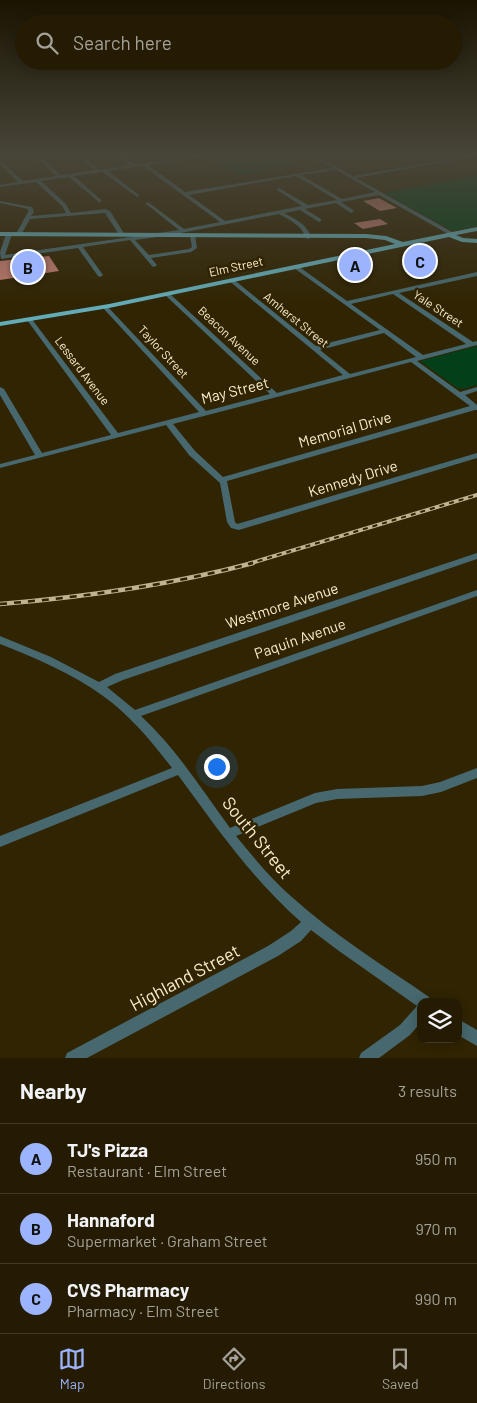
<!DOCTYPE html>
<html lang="en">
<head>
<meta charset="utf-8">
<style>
	:root { --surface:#241b02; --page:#302811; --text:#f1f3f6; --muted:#a3a199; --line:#413924; --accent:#9cb4fd }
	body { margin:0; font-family:Barlow,sans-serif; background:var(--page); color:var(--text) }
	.controls { position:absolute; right:15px; bottom:15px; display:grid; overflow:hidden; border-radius:10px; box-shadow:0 2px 12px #0003 }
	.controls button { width:45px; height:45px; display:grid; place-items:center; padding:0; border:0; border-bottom:1px solid var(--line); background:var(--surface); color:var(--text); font:25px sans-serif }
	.you { position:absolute; left:216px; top:766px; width:18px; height:18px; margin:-12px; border:4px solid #fff; border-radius:50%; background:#1a73e8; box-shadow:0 0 0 8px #1a73e833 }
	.badge { display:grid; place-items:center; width:32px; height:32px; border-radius:50%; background:var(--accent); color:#111; font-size:16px; font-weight:700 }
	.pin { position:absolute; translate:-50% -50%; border:2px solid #fff; box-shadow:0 1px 5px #0006 }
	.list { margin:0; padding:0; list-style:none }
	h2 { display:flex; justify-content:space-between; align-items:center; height:65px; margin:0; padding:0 20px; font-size:21px }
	h2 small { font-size:16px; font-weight:400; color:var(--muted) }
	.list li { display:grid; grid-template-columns:32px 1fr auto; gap:15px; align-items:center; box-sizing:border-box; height:70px; padding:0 20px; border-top:1px solid var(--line) }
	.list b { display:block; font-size:19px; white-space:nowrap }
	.list p { margin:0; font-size:16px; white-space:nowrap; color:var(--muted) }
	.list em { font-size:16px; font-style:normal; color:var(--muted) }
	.icon { flex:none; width:28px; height:28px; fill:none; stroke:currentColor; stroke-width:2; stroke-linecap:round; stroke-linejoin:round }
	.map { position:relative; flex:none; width:477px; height:1058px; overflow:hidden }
	.search { position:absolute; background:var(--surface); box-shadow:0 2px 12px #0003; left:15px; right:15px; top:15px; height:55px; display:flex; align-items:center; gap:12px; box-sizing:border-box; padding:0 18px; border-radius:28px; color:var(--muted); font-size:19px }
	.sheet { height:275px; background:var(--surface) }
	nav { display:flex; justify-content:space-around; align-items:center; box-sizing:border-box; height:70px; border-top:1px solid var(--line); background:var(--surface); font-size:14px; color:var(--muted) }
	nav a { display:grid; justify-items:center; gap:2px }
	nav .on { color:var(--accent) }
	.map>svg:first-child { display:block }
	.green { fill:#033f19 }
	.building { fill:#be796e }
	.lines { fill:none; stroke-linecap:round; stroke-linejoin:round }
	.minor { fill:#47686e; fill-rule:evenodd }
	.major { fill:#62abb7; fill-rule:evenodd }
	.rail-far1-casing { stroke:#c0b393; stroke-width:4 }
	.rail-casing { stroke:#c0b393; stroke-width:4.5 }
	.rail-far1 { stroke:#302402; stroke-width:2; stroke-dasharray:5; stroke-linecap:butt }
	.rail { stroke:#302402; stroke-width:2.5; stroke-dasharray:7; stroke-linecap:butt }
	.labels { text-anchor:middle; stroke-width:5; stroke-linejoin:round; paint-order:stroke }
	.far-street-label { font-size:12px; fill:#faedcd; stroke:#302402 }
	.street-label { font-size:15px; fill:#faedcd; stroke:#302402 }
	.near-street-label { font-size:18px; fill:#faedcd; stroke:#302402 }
</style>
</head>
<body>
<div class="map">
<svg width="477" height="1058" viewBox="0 0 477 1058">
	<rect width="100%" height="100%" fill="#302402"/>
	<path class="green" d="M 207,156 L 311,156 L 313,157 L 284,162 L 291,166 L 241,175 L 233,170 L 228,171 Z
		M 477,175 L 477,226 L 453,231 L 384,193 Z
		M 477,346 L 477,385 L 464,389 L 457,388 L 420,361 Z"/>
	<path class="building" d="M 379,198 L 397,208 L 380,211 L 363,201 Z
		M 380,219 L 388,224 L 363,229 L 354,223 Z
		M 49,256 L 59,271 L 0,280 L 0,261 Z"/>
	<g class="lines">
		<path class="minor" d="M 35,156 L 39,156 L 61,175 L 95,170 L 78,156 L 82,156 L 99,170 L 130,165 L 119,156 L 123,156 L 135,164 L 202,156 L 200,157 L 148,165 L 185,192 L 332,168 L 313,156 L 317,156 L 353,176 L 469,156 L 476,156 L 356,178 L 454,233 L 454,235 L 450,235 L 379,195 L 341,202 L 353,210 L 354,211 L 351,213 L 336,203 L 305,209 L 321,219 L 321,221 L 319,222 L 300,210 L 284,213 C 295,219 307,224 311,237 L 308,239 L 306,238 C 301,225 290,220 279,214 L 165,236 L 135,240 L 149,255 L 189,249 L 192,247 L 190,236 L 195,235 L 197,248 L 191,252 L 151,258 L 157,265 L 154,267 L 152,266 L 130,240 L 83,247 L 103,275 L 100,277 L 98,276 L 78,248 L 1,259 L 0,252 L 6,234 L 9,232 L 12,234 L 5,255 L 179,230 L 146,204 L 146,203 L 148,202 L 184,229 L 220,222 L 143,166 L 108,171 L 139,195 L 139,196 L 137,197 L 103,172 L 74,176 L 101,200 L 101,202 L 99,202 L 69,177 L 41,181 L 66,204 L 71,213 L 105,209 L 110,211 L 125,235 L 124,236 L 120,236 L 105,213 L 30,219 L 21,235 L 17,235 L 16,234 L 28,212 L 28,209 L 0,203 L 0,201 L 32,207 L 34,212 L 31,216 L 66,213 L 62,206 L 36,182 L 0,187 L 0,185 L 18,182 L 0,164 L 0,160 L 23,181 L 56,176 ZM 336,170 L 375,192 L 342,199 L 301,175 ZM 296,176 L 337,200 L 308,205 L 279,188 L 277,189 L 277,190 L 302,206 L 225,221 L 189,195 Z
			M 294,266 L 298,266 L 347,301 L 477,272 L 477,276 L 399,293 L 473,342 L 477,341 L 477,345 L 417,361 L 460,392 L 477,387 L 477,391 L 465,395 L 477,405 L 477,410 L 475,410 L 227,481 L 235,522 L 237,524 L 477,453 L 477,458 L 239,530 L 231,528 L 227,522 L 220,483 L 189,455 L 166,425 L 0,468 L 0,464 L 35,455 L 0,395 L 0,387 L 4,389 L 42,453 L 111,435 L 27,320 L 27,318 L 31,318 L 118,433 L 199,412 L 103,308 L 103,306 L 107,306 L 206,411 L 270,394 L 165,295 L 165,293 L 169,293 L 277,393 L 343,375 L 228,280 L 233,279 L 316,346 L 380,330 L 294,268 ZM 393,294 L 466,344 L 423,355 L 351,304 ZM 384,333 L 416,357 L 350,374 L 320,350 ZM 411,362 L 470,406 L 223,477 L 195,451 L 173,424 Z
			M 477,553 L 477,559 L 123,680 L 107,687 L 135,710 L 477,590 L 477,596 L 141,716 C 176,748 202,790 230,828 L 315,793 L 337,789 L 422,786 L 440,782 L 477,768 L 477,778 L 441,792 L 422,796 L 337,799 L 316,803 L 236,836 C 254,858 272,880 293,898 C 335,936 383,965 429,997 L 431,1002 L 421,1002 L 421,1022 L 410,1035 L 379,1058 L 359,1058 L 361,1053 L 400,1025 L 417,1006 L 339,951 L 311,930 L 301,941 L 278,956 L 87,1058 L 65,1058 L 67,1053 L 268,946 L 291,931 L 301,922 C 251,878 217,828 178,775 L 0,847 L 0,836 L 172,768 C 152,742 130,715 103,696 C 72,673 35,658 0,644 L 0,636 L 51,657 L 99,682 L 115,674 Z
			M 458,1019 L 477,1030 L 477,1046 L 458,1035 Z"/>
		<path class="major" d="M 477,227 L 477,231 L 456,235 L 463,238 L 477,239 L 477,243 L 462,242 L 449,237 L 109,308 L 0,326 L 0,322 L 109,304 L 395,244 L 385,240 L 366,238 L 0,236 L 0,232 L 366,234 L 386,236 L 403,242 Z"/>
		<g class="rail-far1-casing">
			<path id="rail-far1" d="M 248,564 L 477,495"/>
		</g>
		<g class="rail-casing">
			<path id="rail" d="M 0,604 C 86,597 170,585 253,563"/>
		</g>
		<use href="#rail-far1" class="rail-far1"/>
		<use href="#rail" class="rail"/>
	</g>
	<linearGradient id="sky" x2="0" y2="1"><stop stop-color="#1a1401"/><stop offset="0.51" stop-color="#484539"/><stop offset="1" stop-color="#484539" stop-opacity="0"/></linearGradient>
	<rect width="477" height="304" fill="url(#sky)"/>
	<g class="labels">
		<g class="far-street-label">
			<text transform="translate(236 267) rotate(-12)" y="4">Elm Street</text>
			<text transform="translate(438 309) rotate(33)" y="4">Yale Street</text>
			<text transform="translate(296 320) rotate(39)" y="4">Amherst Street</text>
			<text transform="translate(229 336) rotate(43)" y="4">Beacon Avenue</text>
			<text transform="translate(163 352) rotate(47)" y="4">Taylor Street</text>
			<text transform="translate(82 371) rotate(53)" y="4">Lessard Avenue</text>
		</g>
		<g class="street-label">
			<text transform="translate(235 391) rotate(-14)" y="5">May Street</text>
			<text transform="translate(345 430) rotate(-16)" y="5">Memorial Drive</text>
			<text transform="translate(353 479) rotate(-17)" y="5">Kennedy Drive</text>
			<text transform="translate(282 606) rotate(-18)" y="5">Westmore Avenue</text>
			<text transform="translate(300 639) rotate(-19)" y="5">Paquin Avenue</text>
		</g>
		<g class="near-street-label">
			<text transform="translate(257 838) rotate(51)" y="6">South Street</text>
			<text transform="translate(185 978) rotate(-28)" y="6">Highland Street</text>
		</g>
	</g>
</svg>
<div class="controls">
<button><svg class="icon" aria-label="layers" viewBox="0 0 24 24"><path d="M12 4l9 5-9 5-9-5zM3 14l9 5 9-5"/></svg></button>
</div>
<div class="you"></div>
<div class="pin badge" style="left:355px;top:265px">A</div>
<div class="pin badge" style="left:28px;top:267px">B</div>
<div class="pin badge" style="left:420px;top:261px">C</div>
<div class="search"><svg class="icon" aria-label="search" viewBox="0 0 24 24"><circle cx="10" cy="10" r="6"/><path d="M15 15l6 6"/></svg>Search here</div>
</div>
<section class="sheet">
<h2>Nearby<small>3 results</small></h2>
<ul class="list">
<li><span class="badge">A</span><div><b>TJ's Pizza</b><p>Restaurant · Elm Street</p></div><em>950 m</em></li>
<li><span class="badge">B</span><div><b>Hannaford</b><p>Supermarket · Graham Street</p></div><em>970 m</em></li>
<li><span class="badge">C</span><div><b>CVS Pharmacy</b><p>Pharmacy · Elm Street</p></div><em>990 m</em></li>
</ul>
</section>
<nav>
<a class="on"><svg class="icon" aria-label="map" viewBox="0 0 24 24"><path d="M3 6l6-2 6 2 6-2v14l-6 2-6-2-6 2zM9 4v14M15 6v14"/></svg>Map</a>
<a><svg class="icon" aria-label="directions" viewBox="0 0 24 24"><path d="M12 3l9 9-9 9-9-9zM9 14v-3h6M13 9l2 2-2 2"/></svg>Directions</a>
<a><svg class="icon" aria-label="saved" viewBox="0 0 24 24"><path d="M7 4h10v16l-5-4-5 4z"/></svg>Saved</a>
</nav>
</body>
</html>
